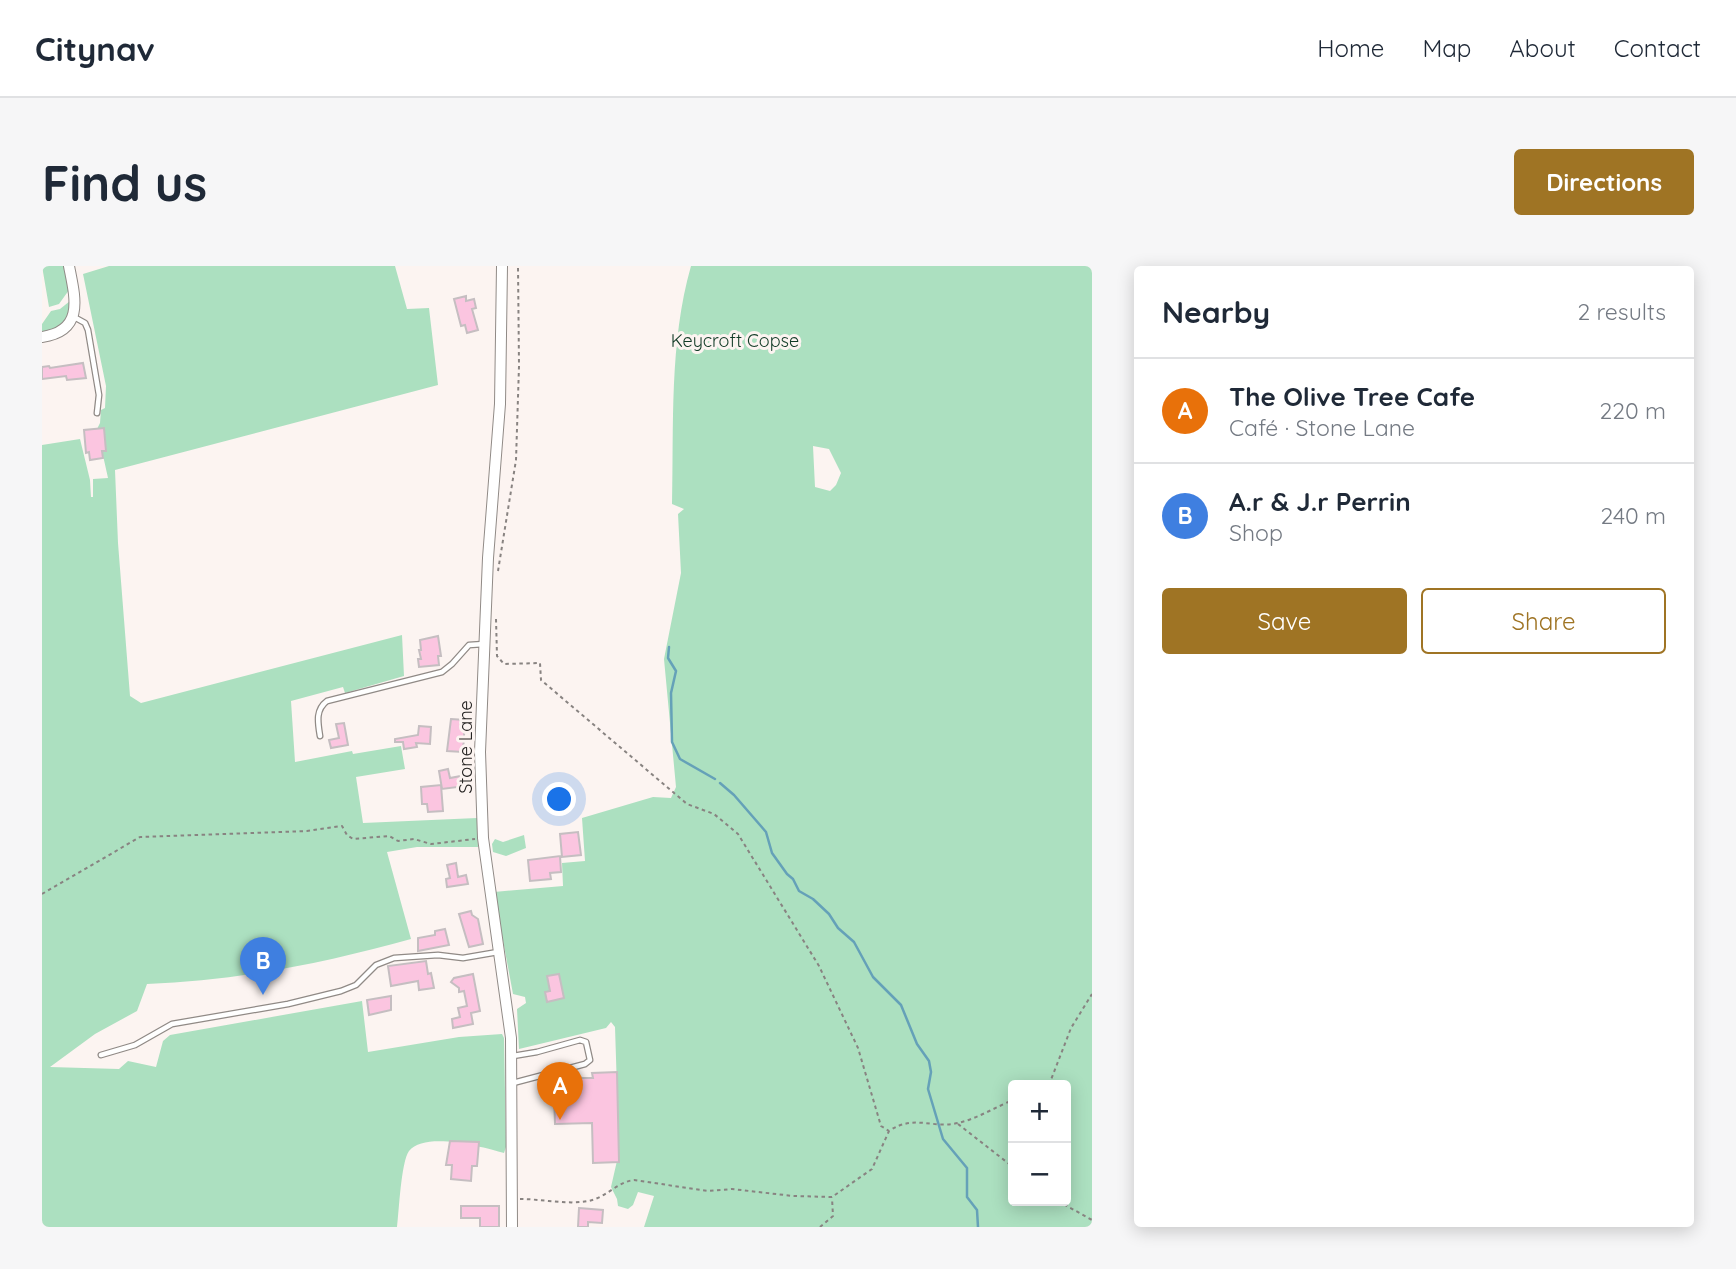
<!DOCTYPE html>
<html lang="en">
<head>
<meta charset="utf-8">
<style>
	:root { --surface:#fff; --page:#f6f6f7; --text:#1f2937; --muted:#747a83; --line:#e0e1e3; --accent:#9f7424 }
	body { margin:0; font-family:Quicksand,sans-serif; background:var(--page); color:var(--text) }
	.controls { position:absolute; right:21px; bottom:21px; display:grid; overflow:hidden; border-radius:7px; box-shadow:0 4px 18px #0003 }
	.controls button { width:63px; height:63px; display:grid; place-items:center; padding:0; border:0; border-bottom:2px solid var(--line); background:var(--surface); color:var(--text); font:35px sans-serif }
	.you { position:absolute; left:518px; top:534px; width:24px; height:24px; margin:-18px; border:5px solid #fff; border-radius:50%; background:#1a73e8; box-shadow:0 0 0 10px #1a73e833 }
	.badge { display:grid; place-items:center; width:46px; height:46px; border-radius:50%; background:var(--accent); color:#fff; font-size:23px; font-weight:700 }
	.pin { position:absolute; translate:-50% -58px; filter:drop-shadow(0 2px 4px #0008) }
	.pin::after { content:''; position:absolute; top:37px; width:24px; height:21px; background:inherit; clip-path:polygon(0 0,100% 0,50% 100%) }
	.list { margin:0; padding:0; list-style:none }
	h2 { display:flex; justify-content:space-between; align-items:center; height:91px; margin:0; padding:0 28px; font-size:30px }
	h2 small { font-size:23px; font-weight:400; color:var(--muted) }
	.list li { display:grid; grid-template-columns:46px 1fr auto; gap:21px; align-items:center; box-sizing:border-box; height:105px; padding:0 28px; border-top:2px solid var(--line) }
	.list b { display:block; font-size:26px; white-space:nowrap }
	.list p { margin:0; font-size:23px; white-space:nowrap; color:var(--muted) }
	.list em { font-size:23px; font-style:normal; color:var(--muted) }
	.actions { display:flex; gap:14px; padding:21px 28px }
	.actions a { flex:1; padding:16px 0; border:2px solid var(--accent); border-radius:7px; text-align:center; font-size:24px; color:var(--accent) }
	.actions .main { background:var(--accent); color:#fff }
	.map { position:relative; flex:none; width:1050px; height:961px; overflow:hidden; border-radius:7px }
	header { display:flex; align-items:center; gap:42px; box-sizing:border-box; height:98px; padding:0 35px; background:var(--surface); border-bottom:2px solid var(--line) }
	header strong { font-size:33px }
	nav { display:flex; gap:38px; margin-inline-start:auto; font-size:24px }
	.intro { display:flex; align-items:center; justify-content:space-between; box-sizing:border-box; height:168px; padding:0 42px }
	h1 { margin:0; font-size:49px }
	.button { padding:18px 32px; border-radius:7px; background:var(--accent); color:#fff; font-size:24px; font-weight:700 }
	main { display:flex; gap:42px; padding:0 42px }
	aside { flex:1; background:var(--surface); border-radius:7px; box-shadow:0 4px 18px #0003 }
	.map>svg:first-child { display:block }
	.green { fill:#ace0c0; fill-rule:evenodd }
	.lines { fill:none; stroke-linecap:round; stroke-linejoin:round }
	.stream { stroke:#65a1b8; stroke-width:2.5 }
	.building { fill:#fbc5e0; stroke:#c5bec1; stroke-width:2 }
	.lane-casing { stroke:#908a86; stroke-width:7 }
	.street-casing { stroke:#908a86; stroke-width:12 }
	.path { stroke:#888381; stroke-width:2; stroke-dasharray:3.5 3.5; stroke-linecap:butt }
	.lane { stroke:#fff; stroke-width:4.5 }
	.street { stroke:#fff; stroke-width:10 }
	.labels { text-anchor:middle; stroke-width:6; stroke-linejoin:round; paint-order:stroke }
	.park-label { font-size:18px; fill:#113b26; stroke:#fcf4f1 }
	.street-label { font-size:18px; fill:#242221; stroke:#fcf4f1 }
</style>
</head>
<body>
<header>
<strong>Citynav</strong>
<nav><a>Home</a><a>Map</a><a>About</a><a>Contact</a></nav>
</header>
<div class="intro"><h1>Find us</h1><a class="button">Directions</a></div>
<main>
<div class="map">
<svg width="1050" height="961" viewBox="0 0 1050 961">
	<rect width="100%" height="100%" fill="#fcf4f1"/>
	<path class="green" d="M 0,0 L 22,0 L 27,24 L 17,38 L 7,41 Z
		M 67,0 L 353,0 L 365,43 L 387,42 L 396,119 L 73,204 L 76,277 L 88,430 L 99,437 L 360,369 L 362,410 L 303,427 L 301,421 L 249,435 L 253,496 L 310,485 L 311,488 L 359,480 L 363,503 L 314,511 L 321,557 L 435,552 L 436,581 L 375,581 L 345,586 L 369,673 C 283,697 193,715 105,718 L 95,745 L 53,768 L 8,801 L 77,803 L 86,795 L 114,801 L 121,775 L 128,769 L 320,735 L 326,786 L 417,771 L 460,768 L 462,772 L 464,881 L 462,887 C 441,881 383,865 367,885 C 359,896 357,946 355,961 L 0,961 L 0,179 L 38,173 L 48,214 L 49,231 L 51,231 L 51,213 L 66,212 L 60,185 L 63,185 L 55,163 L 58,157 L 59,144 L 63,142 L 64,120 L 41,8 Z
		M 649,0 L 1050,0 L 1050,961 L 602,961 L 612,930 L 596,926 L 591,939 L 586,943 L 576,940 L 575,933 L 569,921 L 577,886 L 573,761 L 569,756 L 564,762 L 477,783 L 475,743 L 484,737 L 483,731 L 471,728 L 452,626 L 521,620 L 520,597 L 543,595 L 540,552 L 611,531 L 629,532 L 634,521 L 622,393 L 639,307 L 636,248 L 642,243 L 630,238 C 632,159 627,77 649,0 ZM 771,180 L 787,183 L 799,207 L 794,219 L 788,225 L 773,221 ZM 971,819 L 1024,819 L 1024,935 L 971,935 Z
		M 28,35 C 28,58 20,61 0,67 L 0,58 L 9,45 L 18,43 Z
		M 482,569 L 484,582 L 464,590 L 451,586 L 450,578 L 453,573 L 461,576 Z"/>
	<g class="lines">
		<path class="stream" d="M 627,381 L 626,392 L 634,405 L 629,427 L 630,476 L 638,493 L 673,513
			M 678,517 L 692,529 L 724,566 L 730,587 L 745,608 L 751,613 L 757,625 L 771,633 L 787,648 L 796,662 L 812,676 L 831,711 L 859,739 L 875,778 L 887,795 L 889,806 L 886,823 L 901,873 L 925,902 L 925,931 L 935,944 L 936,961"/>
	</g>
	<path class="building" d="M 424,30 L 424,35 L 432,33 L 434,42 L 430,43 L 436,64 L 425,67 L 423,59 L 419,60 L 412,33 Z
		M 41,97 L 44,112 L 25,114 L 24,110 L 0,113 L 0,101 L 7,100 L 8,102 Z
		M 62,162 L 64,185 L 60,185 L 61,192 L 48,194 L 47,186 L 44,187 L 42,164 Z
		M 396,370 L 399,390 L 396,390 L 397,399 L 377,401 L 376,393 L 379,393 L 377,384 L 379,384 L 378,374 Z
		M 409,453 L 423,454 L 421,486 L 405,485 Z
		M 302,457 L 306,479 L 289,482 L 287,474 L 297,472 L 294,458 Z
		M 377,460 L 389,461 L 388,478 L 374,477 L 375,481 L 362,483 L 361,476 L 353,476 L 353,473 L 376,469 Z
		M 406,503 L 408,512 L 424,509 L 426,523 L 416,525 L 415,521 L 400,523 L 397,505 Z
		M 399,519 L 401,545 L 386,546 L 385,538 L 380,538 L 379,521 Z
		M 536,566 L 539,589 L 520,591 L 518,568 Z
		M 518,590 L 519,606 L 508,607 L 509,613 L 488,615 L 486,594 Z
		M 414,597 L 416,611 L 424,609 L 426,618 L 405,621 L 404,613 L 408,612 L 405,599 Z
		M 429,645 L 430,649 L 436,653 L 441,678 L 427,681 L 417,648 Z
		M 403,663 L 407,679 L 376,685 L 376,672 L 393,669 L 393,665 Z
		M 384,695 L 386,708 L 389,707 L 392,722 L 377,724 L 376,715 L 349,720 L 346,700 Z
		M 431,708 L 438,745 L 429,747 L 431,758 L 411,762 L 410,753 L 418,751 L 416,742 L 425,740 L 422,725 L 417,726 L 417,722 L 409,716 L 412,712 Z
		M 517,708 L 522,732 L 505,736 L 503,726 L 508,725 L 505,710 Z
		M 349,730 L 349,744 L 327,749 L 325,734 Z
		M 575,806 L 577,896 L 551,897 L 550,857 L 513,858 L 512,828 L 515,828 L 515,817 L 519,817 L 519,809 L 535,807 L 536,812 L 551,812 L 550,807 Z
		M 408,875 L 437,876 L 435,900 L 430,900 L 429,915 L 409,913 L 410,899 L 404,899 Z
		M 419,940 L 457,940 L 457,961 L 438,961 L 438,952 L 419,952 Z
		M 537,942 L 561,944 L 560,957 L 546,956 L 546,961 L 536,961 Z"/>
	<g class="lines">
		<g class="lane-casing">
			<path id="lane" d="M 32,51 L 43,57 L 46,64 L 57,129 L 55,147
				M 278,470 C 276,457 273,444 285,435 L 400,406 L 410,398 L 427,379 L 442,378
				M 59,789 L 93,779 L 130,758 L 246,738 L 299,725 L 314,719 L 334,699 L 352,692 L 396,689 L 421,692 L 456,686
				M 471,817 L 543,798 L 548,794 L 544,776 L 538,774 L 495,786 L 471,790"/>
		</g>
		<g class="street-casing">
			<path id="street" d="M 460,0 L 458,138 L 446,292 L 438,486 L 441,572 L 469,772 L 470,961
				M 0,71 C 43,65 33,31 27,0"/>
		</g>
		<path class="path" d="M 456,305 L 474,194 L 477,100 L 476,0
			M 454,353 L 455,390 L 462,398 L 498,397 L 499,414 L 645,538 L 672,548 L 696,568 L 777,700 L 816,782 L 839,860 L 847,865
			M 0,628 L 98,571 L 265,565 L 300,560 L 305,569 L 311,573 L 347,570 L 356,575 L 372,573 L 389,578 L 433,573
			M 1000,819 L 1008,815
			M 1007,819 L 1029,762 L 1050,728
			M 916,858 L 971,901
			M 478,933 C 500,933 525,939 546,935 C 564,932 575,916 592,914 L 666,925 L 690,923 L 751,930 L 790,931 L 830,903 L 847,865 C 872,848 890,863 916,857 C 934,853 954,841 971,834
			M 1016,935 L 1050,954
			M 778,961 L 791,950 L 790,932"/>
		<use href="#lane" class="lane"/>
		<use href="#street" class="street"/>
	</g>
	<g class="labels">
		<g class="park-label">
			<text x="693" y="81">Keycroft Copse</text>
		</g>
		<g class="street-label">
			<text transform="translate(424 481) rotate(-90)" y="6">Stone Lane</text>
		</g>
	</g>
</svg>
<div class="controls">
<button>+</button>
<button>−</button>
</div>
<div class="you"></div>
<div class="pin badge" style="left:518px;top:854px;background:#e8710a">A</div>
<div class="pin badge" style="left:221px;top:729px;background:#3f7fe0">B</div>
</div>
<aside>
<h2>Nearby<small>2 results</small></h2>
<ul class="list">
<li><span class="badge" style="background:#e8710a">A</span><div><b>The Olive Tree Cafe</b><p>Café · Stone Lane</p></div><em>220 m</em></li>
<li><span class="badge" style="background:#3f7fe0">B</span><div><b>A.r &amp; J.r Perrin</b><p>Shop</p></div><em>240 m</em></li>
</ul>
<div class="actions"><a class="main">Save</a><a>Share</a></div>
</aside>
</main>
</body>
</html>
